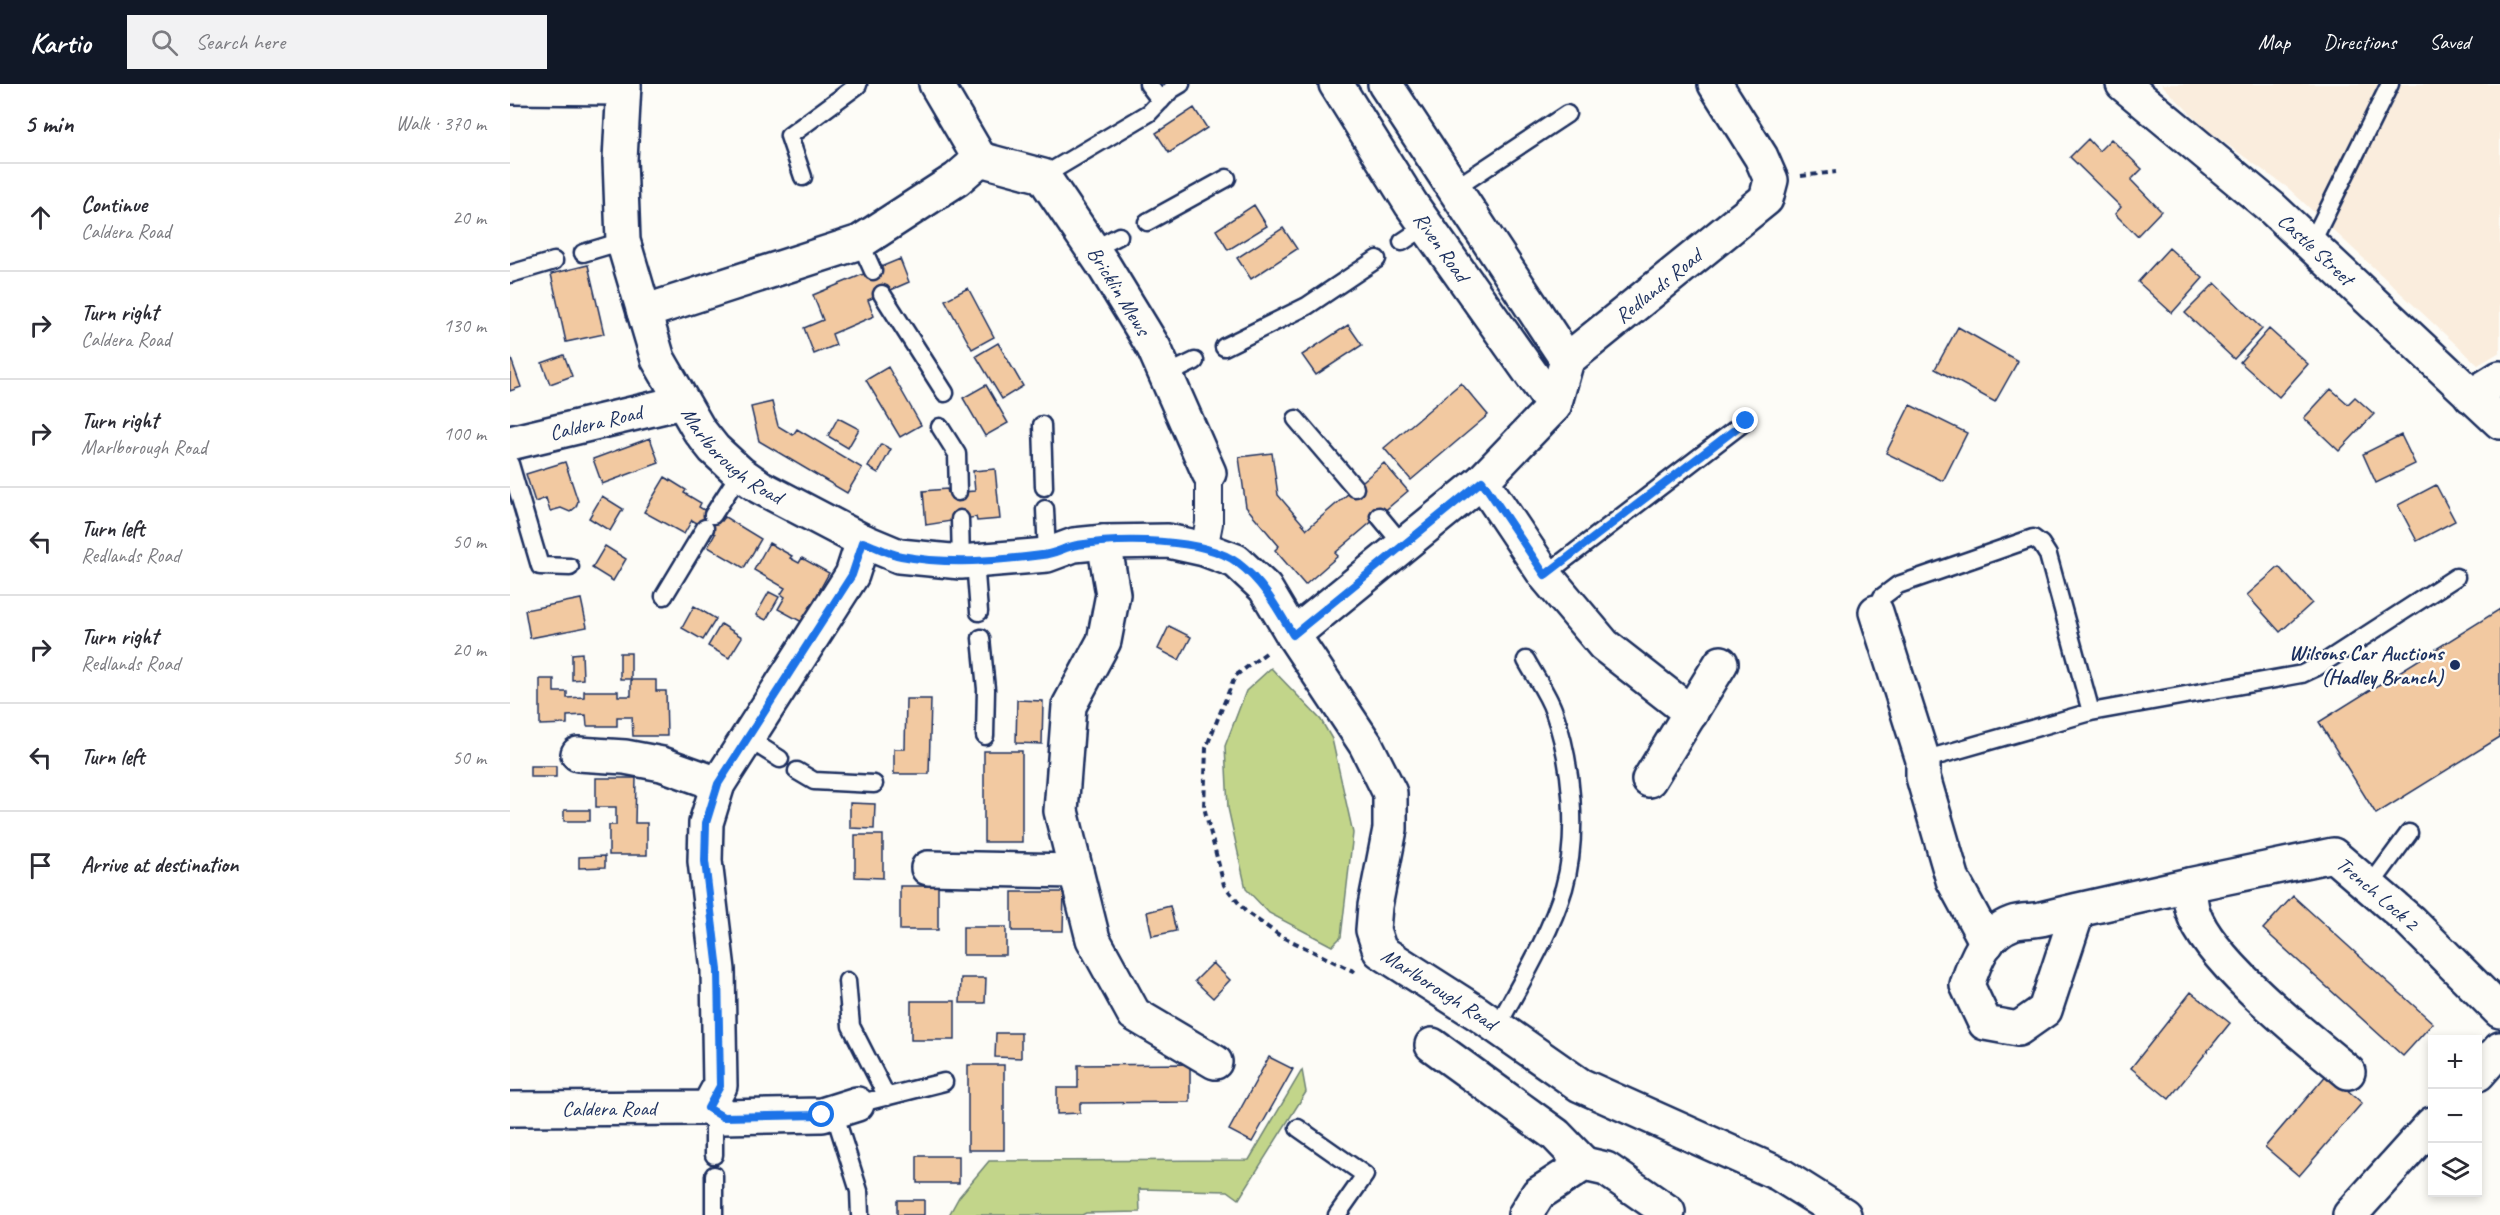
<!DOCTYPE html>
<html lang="en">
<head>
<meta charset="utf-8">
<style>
	:root { --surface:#fff; --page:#f2f2f3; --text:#2b2b33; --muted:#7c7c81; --line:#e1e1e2; --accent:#111827 }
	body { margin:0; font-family:Caveat,sans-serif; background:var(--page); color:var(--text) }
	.controls { position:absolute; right:18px; bottom:18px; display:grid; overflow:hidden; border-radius:0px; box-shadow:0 3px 9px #0003 }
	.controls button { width:54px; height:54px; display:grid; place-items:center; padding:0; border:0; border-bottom:2px solid var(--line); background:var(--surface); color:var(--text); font:30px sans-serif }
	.stop { position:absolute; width:18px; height:18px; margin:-14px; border:4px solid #1a73e8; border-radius:50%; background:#fff }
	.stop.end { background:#1a73e8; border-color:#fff; box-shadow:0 2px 6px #0008 }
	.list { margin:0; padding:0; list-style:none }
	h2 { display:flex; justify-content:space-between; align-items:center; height:78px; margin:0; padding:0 24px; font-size:26px }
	h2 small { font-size:20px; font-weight:400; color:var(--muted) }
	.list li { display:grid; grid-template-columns:39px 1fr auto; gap:18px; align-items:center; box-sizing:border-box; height:108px; padding:0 24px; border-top:2px solid var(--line) }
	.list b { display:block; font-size:22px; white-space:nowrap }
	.list p { margin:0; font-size:20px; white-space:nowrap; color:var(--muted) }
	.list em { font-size:20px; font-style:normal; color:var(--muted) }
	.icon { flex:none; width:33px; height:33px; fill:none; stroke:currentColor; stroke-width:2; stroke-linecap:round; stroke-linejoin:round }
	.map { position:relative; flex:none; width:1990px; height:1131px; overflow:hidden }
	header { display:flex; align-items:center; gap:36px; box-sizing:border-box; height:84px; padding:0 30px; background:var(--accent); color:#fff }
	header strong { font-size:28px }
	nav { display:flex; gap:33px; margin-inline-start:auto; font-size:21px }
	.search { width:420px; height:54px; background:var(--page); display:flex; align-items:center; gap:15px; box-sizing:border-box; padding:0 21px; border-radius:0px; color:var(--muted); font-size:22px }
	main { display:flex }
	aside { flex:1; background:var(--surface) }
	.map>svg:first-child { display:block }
	.built { fill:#faeddd }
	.green { fill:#c2d58a; stroke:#6e8274; stroke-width:1.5 }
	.building { fill:#f2c9a1; stroke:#1b2f5e; stroke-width:1.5 }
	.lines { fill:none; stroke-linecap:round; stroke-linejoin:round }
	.service-casing { stroke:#1b2f5e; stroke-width:21 }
	.pedestrian-casing { stroke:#1b2f5e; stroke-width:30 }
	.minor-casing { stroke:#1b2f5e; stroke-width:38 }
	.tertiary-casing { stroke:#1b2f5e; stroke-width:38 }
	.path { stroke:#1b2f5e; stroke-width:4; stroke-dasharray:6 4.5; stroke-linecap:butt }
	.service { stroke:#fdfcf7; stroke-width:16 }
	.pedestrian { stroke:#fdfcf7; stroke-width:26 }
	.minor { stroke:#fdfcf7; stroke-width:33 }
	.tertiary { stroke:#fdfcf7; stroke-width:33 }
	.route { stroke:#1a73e8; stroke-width:8 }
	.poi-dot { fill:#1b2f5e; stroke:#fdfcf7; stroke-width:2 }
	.labels { text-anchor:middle; stroke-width:5; stroke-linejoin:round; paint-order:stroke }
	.street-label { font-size:21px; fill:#1b2f5e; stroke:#fdfcf7 }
	.poi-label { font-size:21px; font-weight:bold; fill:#1b2f5e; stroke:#fdfcf7; text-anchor:end }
</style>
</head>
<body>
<header>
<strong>Kartio</strong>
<div class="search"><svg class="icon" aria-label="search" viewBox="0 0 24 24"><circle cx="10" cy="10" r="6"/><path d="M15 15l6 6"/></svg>Search here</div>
<nav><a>Map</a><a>Directions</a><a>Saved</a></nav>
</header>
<main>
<aside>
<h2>5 min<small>Walk · 370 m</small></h2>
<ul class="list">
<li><svg class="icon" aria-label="ahead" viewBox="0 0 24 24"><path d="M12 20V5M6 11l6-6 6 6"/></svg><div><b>Continue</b><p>Caldera Road</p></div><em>20 m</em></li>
<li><svg class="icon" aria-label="right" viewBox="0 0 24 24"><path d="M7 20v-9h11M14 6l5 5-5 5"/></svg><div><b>Turn right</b><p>Caldera Road</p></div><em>130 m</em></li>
<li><svg class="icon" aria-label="right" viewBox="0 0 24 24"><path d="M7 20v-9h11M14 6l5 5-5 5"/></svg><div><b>Turn right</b><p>Marlborough Road</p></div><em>100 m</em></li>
<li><svg class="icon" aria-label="left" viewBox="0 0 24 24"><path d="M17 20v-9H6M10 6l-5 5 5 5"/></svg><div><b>Turn left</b><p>Redlands Road</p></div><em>50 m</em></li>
<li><svg class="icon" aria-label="right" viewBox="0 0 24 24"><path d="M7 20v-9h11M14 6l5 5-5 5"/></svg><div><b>Turn right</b><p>Redlands Road</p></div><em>20 m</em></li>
<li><svg class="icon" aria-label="left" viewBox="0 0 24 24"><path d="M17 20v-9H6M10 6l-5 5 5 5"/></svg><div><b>Turn left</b></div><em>50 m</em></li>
<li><svg class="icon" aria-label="arrive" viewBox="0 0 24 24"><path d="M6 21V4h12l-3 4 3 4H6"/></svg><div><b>Arrive at destination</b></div></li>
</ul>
</aside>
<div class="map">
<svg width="1990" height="1131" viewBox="0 0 1990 1131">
	<rect width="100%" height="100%" fill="#fdfcf7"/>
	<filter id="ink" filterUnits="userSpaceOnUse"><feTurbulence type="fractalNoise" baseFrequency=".0167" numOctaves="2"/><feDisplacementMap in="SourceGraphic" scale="12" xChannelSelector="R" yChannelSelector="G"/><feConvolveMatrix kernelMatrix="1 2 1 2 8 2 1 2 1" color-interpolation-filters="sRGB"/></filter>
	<g filter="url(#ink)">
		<path class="built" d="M 1651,0 L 1990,0 L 1990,268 L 1968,281 L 1778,104 L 1697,46 Z"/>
		<path class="green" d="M 761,584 L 811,636 L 822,655 L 843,749 L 831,853 L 822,862 L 759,829 L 736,805 L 718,724 L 715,662 L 736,607 Z
			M 792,986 L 796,1008 L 729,1115 L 718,1107 L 629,1105 L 630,1128 L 576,1129 L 572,1131 L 439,1131 L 449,1113 L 479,1077 L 739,1076 Z"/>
		<path class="building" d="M 684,24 L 697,44 L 659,69 L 646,49 Z
			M 1578,55 L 1589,67 L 1601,55 L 1632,85 L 1621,96 L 1651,127 L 1627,152 L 1605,130 L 1611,123 L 1560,73 Z
			M 744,121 L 757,142 L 718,166 L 706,146 Z
			M 773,144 L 787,165 L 741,195 L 727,174 Z
			M 1659,164 L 1693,194 L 1662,229 L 1628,198 Z
			M 390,175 L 399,198 L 358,216 L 364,232 L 322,250 L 326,261 L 304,270 L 294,244 L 313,236 L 303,211 Z
			M 78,181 L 94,250 L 56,258 L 41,190 Z
			M 1705,199 L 1752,245 L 1724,275 L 1675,229 Z
			M 458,204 L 484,253 L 462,265 L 435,216 Z
			M 838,241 L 852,261 L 806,291 L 792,271 Z
			M 1448,243 L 1508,277 L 1485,318 L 1425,285 Z
			M 1759,245 L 1798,280 L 1769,313 L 1730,278 Z
			M 488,259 L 513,302 L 492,315 L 466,272 Z
			M 54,271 L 62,292 L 40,300 L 32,279 Z
			M 0,272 L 11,303 L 0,307 Z
			M 378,283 L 411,341 L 390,353 L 356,296 Z
			M 951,299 L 978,331 L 901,396 L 874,364 Z
			M 476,301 L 498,339 L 475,352 L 453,314 Z
			M 1821,305 L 1838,320 L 1845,313 L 1864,330 L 1829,367 L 1794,334 Z
			M 262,318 L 268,342 L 283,351 L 287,345 L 352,384 L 337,409 L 249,357 L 241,323 Z
			M 1400,321 L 1457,349 L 1433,397 L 1376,369 Z
			M 328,334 L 349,345 L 338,364 L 318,352 Z
			M 1891,351 L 1905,380 L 1866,399 L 1853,370 Z
			M 140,354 L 149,379 L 92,400 L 83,375 Z
			M 371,360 L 381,365 L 368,389 L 358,383 Z
			M 762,369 L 768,411 L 797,445 L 874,379 L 898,407 L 825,469 L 828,472 L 795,501 L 765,466 L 769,462 L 736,423 L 729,373 Z
			M 55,378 L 68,417 L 66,423 L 60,428 L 51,424 L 40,427 L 36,414 L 25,418 L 16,390 Z
			M 485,385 L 490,435 L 467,437 L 466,433 L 416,441 L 413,407 L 437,405 L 438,409 L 465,407 L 463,387 Z
			M 155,393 L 176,406 L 174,409 L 191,419 L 189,423 L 212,437 L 215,433 L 251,455 L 234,484 L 198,463 L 205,450 L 182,436 L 174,450 L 134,428 Z
			M 1926,401 L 1945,437 L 1907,457 L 1888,421 Z
			M 92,412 L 113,425 L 100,447 L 79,434 Z
			M 259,459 L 282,472 L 280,474 L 289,479 L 292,474 L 319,489 L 292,538 L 268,525 L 275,513 L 271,510 L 275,504 L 244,486 Z
			M 95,462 L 116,475 L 103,497 L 82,484 Z
			M 1769,483 L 1802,519 L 1770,548 L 1737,511 Z
			M 259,508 L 269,513 L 256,536 L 246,531 Z
			M 71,515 L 77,543 L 20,554 L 15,526 Z
			M 184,522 L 206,535 L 193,556 L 172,544 Z
			M 1990,525 L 1990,653 L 1866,730 L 1809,638 Z
			M 211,540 L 232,553 L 219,574 L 198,562 Z
			M 659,542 L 681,553 L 669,576 L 648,565 Z
			M 72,569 L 73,595 L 62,596 L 62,570 Z
			M 110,569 L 121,569 L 121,595 L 110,595 Z
			M 30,595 L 44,595 L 44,608 L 57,608 L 57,614 L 74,613 L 74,607 L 108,607 L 108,612 L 121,612 L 121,596 L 146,596 L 146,607 L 156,607 L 157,652 L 123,652 L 122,633 L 107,633 L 107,642 L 77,642 L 76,631 L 57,632 L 57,640 L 30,641 Z
			M 396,615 L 421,615 L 419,690 L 384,690 L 384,665 L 395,665 Z
			M 507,616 L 533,617 L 532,660 L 506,659 Z
			M 474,667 L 512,667 L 512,758 L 474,758 Z
			M 20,682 L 46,682 L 46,693 L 20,693 Z
			M 86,694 L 126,694 L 125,739 L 137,739 L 137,771 L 99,771 L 99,741 L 106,741 L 106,723 L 86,723 Z
			M 340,719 L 365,720 L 364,745 L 340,744 Z
			M 54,726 L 80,726 L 80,737 L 54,737 Z
			M 345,751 L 373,751 L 373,794 L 345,793 Z
			M 95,772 L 95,783 L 69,784 L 69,773 Z
			M 390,802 L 428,802 L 428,846 L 390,846 Z
			M 502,808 L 554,808 L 553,847 L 502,847 Z
			M 1783,812 L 1923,939 L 1893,972 L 1753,845 Z
			M 660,822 L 666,847 L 642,852 L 637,828 Z
			M 453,843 L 496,843 L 496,871 L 453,871 Z
			M 703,879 L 720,896 L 703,914 L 685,897 Z
			M 451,894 L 476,894 L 475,919 L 450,919 Z
			M 1681,908 L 1720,939 L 1659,1015 L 1621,984 Z
			M 401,917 L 445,917 L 445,956 L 401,956 Z
			M 486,949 L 511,949 L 511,974 L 485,973 Z
			M 759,973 L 783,985 L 742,1058 L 719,1046 Z
			M 680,980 L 680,1018 L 570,1019 L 570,1029 L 547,1030 L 547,1004 L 568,1004 L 568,981 Z
			M 458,981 L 494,981 L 494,1066 L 458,1066 Z
			M 1818,989 L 1852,1019 L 1789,1092 L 1755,1063 Z
			M 407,1072 L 449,1072 L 449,1099 L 407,1099 Z
			M 387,1116 L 414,1116 L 414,1131 L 387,1131 Z"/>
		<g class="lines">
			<g class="service-casing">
				<path id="service" d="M 638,0 L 651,17
					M 533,92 L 639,29 L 661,6 L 671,0
					M 293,93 L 279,52 L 348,1
					M 944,105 L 1057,30
					M 637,138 L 717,94
					M 350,158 L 363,187
					M 892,158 L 916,142
					M 1800,162 L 1880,0
					M 582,166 L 609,152
					M 73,169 L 113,157
					M 0,190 L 44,177
					M 372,210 L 435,309
					M 714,263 L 797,222 L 867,175
					M 656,291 L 685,277
					M 786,335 L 845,404
					M 532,341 L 534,403
					M 430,343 L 447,370 L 448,408
					M 0,380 L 30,482 L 60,483
					M 535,425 L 537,471
					M 203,431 L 230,389
					M 869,432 L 893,461
					M 450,435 L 451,478
					M 465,477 L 469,528
					M 1035,491 L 1236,337
					M 154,512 L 195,444
					M 1366,528 L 1372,513 L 1388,501 L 1523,454 L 1531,460 L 1538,471 L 1581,628 L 1413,676
					M 471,554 L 476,605 L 475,652
					M 1581,628 L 1792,590 L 1807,583 L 1946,493
					M 237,654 L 270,675
					M 287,687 L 304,697 L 364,700
					M 1860,802 L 1899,749
					M 337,897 L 341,942 L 377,1013
					M 987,943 C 1010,900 1040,851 1054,804 C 1069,751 1062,679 1044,628 C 1038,610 1025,593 1016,576
					M 347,1020 L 434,998
					M 204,1028 L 204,1071
					M 324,1028 L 349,1107 L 350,1131
					M 788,1044 L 855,1091 L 827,1131
					M 204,1091 L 204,1131"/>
			</g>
			<g class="pedestrian-casing">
				<path id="pedestrian" d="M 694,465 L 699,439 L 699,389"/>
			</g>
			<g class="minor-casing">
				<g id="minor">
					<path id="s1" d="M 114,0 L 110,76 L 113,157 L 148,275 L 189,346 L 204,365 L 230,389 L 250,403 L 353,457 L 389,472 L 451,478 L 537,471 L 564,461 L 594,458 L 658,457 L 694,465 L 726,477 L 755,504 L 783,551 L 856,661 L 880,709 L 880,745 L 865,822 L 863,846 L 870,867 L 967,929 L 1070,1001 L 1269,1090 L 1334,1131"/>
					<path d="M 426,0 L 470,75"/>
					<path id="s2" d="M 826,0 L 901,120 L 1044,322"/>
					<path d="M 875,0 L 1057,276"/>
					<path d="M 0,3 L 114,4"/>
					<path id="s3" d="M 134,228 L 350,158 L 447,95 L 470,75 L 533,92 L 594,182 L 644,264 L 699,389"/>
					<path d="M 1961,312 L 1990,294"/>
					<path id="s4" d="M 0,359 L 172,318"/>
					<path d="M 972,397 L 1035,491 L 1094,561 L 1181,629"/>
					<path d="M 594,458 L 603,510 L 594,557 L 559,622 L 551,727 L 583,855 L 624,930 L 705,978"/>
					<path d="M 1366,528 L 1413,676 L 1413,693 L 1443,796 L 1477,859"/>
					<path id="s5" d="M 783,551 L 972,397 L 1044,322 L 1057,276 L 1256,115 L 1261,96 L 1251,73 L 1205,0"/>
					<path d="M 68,670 L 115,673 L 152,680 L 208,700"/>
					<path d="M 1139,696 L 1211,579"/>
					<path d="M 418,784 L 566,787"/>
					<path d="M 1568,826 C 1555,829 1543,832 1531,835 C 1522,837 1511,836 1503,839 C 1475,849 1465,876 1457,901 L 1475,939 L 1508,945 L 1535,926 L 1568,826 L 1679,801"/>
					<path d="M 922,961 L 1046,1051 L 1074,1080"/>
					<path id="s6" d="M 1838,988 C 1797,954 1699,877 1683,828 C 1680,819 1680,809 1679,801 L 1823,771 L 1900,837 L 1990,927"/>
					<path d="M 198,1024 L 213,1033 L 312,1031 L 347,1020"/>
					<path id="s7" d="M 0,1025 L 198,1024 L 210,1002 L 208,886 L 195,777 L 196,739 L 208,700 L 342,491 L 353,457"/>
					<path d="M 1015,1131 L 1028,1110 L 1074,1080 L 1096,1085 L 1158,1128"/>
				</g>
			</g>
			<g class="tertiary-casing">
				<g id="tertiary">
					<path id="s8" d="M 1613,0 L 1762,124 L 1990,338"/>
					<path d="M 1968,990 L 1990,965"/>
					<path d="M 1840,1131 L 1922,1040"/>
				</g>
			</g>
			<path class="path" d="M 1291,92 L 1326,88
				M 756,569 L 725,592 L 696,664 L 694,723 L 714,801 L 736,828 L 769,851 L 843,887 L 845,885"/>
			<use href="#service" class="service"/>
			<use href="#pedestrian" class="pedestrian"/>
			<use href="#minor" class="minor"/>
			<use href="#tertiary" class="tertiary"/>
		</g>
	</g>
	<g class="lines" filter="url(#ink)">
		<path class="route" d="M 312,1031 L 213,1033 L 198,1024 L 210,1002 L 208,886 L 195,777 L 196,739 L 208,700 L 342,491 L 353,458 C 365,462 379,470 391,472 C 438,481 486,477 532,471 C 545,470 555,463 567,461 C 609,454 693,453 728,479 C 753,498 767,524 783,551 L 972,397 L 1035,491 L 1236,337"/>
	</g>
	<circle class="poi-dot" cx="1945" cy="581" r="6"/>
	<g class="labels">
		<g class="street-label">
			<text dy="7" stroke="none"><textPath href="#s2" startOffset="194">Riven Road</textPath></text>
			<text dy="7" stroke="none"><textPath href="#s8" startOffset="254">Castle Street</textPath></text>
			<text dy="7" stroke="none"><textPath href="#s5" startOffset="513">Redlands Road</textPath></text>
			<text dy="7" stroke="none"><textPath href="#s3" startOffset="576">Bricklin Mews</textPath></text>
			<text dy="7" stroke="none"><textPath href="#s4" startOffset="88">Caldera Road</textPath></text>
			<text dy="7" stroke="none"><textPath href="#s1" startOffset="404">Marlborough Road</textPath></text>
			<text dy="7" stroke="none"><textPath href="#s6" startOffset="458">Trench Lock 2</textPath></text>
			<text dy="7" stroke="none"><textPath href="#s1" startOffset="1455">Marlborough Road</textPath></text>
			<text dy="7" stroke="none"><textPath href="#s7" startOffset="99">Caldera Road</textPath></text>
		</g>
		<g class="poi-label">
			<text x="1933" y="576">Wilsons Car Auctions<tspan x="1933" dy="24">(Hadley Branch)</tspan></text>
		</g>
	</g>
</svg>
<div class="controls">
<button>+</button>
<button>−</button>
<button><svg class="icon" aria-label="layers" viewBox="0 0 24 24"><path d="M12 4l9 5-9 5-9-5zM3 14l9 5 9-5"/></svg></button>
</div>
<div class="stop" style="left:312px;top:1031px"></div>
<div class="stop end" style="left:1236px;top:337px"></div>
</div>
</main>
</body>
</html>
